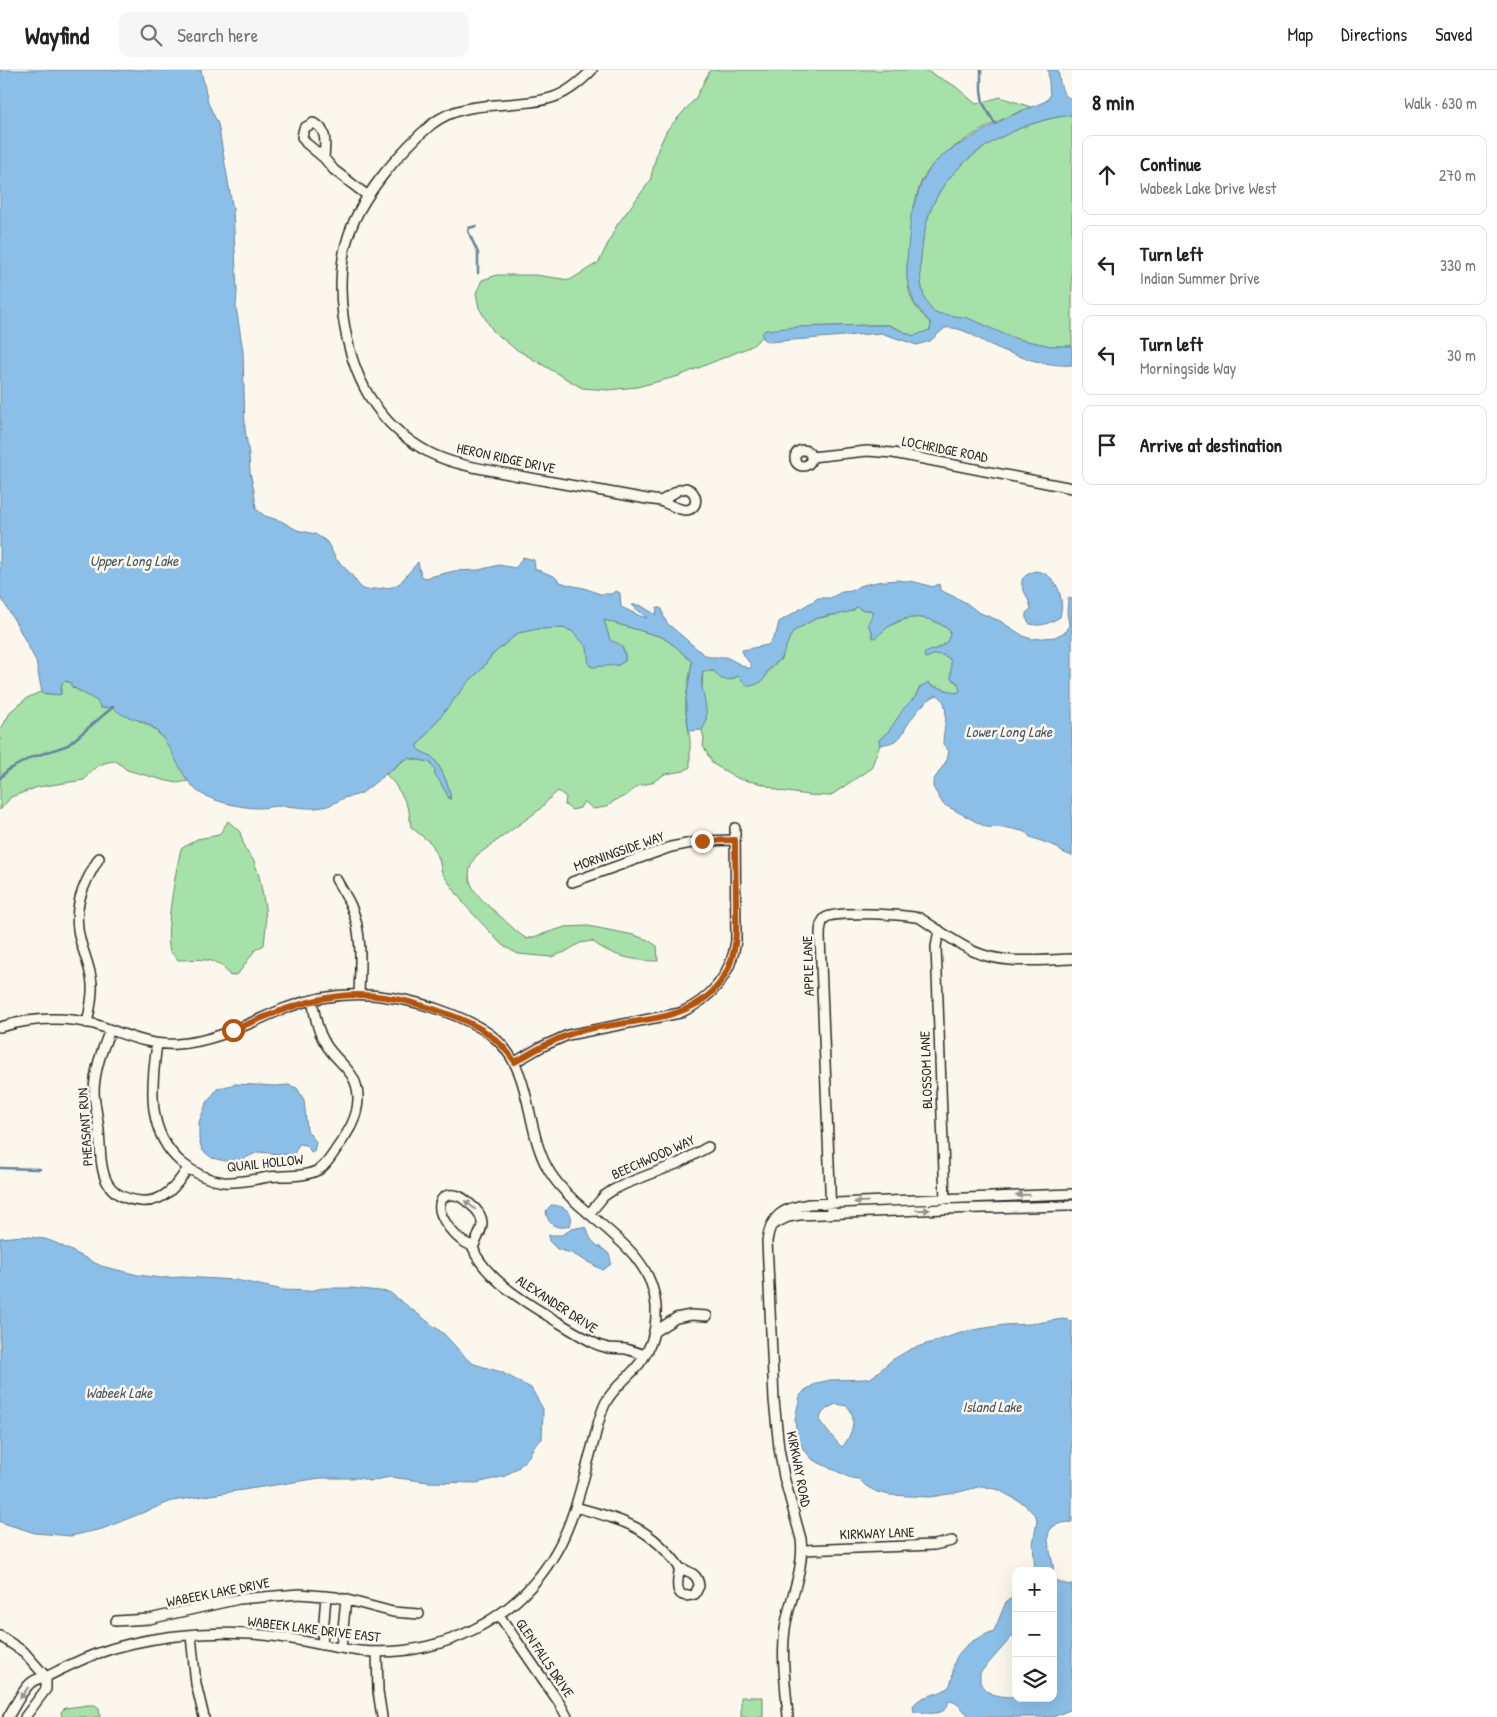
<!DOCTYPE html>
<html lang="en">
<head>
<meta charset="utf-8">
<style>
	:root { --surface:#fff; --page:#f6f6f6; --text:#222; --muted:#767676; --line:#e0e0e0 }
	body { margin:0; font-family:"Patrick Hand",sans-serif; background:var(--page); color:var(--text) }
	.controls { position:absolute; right:15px; bottom:15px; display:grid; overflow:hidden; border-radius:10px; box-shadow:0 5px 20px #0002 }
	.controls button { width:45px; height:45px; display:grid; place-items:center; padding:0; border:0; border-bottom:1px solid var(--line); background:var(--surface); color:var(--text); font:25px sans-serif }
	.stop { position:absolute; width:15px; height:15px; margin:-11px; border:4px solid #b45309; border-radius:50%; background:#fff }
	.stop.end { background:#b45309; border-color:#fff; box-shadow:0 1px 5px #0008 }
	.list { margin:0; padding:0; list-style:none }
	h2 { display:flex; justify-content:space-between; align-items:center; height:65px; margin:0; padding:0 20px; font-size:21px }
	h2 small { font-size:16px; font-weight:400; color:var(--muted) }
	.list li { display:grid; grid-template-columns:32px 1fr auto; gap:15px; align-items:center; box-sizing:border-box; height:80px; margin:0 10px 10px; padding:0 10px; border:1px solid var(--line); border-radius:10px }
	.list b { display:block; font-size:19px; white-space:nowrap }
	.list p { margin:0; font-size:16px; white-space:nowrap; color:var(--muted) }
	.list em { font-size:16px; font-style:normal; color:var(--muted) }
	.icon { flex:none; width:28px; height:28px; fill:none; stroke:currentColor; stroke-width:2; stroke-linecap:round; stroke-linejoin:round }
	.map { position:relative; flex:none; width:1072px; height:1647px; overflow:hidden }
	header { display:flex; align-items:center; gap:30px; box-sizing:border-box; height:70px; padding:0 25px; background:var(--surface); border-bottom:1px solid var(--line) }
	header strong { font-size:24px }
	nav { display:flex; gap:28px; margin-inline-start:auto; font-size:18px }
	.search { width:350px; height:45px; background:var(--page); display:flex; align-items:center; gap:12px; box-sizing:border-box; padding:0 18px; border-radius:10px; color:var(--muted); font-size:19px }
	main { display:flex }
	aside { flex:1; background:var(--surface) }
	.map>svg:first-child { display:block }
	.green { fill:#a5e1a8; stroke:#68866a }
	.water { fill:#8cbfe8; stroke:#65849c; fill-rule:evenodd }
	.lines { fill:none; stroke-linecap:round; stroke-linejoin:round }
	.stream { stroke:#65849c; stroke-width:2.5 }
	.minor-casing { stroke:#2b2b2b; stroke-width:12 }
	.minor { stroke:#fbf7ec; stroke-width:9 }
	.oneway { fill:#93918c }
	.route { stroke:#b45309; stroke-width:6 }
	.labels { text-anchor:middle; stroke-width:5; stroke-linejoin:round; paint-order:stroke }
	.street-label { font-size:14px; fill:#2b2b2b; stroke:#fbf7ec }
	.water-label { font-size:15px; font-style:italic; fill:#485764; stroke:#fbf7ec }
</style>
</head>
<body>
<header>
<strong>Wayfind</strong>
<div class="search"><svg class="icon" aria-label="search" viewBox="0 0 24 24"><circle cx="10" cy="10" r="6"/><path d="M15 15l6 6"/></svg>Search here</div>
<nav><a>Map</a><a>Directions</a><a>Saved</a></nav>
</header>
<main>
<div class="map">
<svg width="1072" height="1647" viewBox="0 0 1072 1647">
	<rect width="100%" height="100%" fill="#fbf7ec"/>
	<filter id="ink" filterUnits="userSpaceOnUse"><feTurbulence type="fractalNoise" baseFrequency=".02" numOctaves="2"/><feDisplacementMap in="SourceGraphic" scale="10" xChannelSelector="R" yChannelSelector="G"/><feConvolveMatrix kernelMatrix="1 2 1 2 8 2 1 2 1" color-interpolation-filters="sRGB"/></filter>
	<g filter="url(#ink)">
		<path class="green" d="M 710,0 L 925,0 L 955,16 L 976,34 L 1000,27 L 1031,37 C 999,49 938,79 922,110 C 914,128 913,150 910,170 C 907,191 903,217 916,237 C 920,243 926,248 931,254 L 930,260 L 917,266 L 911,265 L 889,255 L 872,255 L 797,257 L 763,263 L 763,266 L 752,276 L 679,306 L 637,317 L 608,320 L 582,318 L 514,278 L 493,261 L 479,238 L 476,223 L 482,210 L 497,205 L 535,205 L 570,210 L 599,192 L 617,155 L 650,111 L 658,79 L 667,60 L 695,29 Z
			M 1072,45 L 1072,276 L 1051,276 L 1017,269 L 995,261 L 980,253 L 935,243 C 920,230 919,204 921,186 C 923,167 926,148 935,130 C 958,83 1021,50 1072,45 Z
			M 857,537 L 862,540 L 870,540 L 873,542 L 869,557 L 872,561 L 872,566 C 880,563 885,558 892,555 C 914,543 931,546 950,561 C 950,576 937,578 925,583 L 926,588 C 935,583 941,583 950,589 C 953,596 950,603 952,610 C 957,613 962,616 960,622 L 956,623 L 930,615 L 929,613 L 920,617 L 915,627 L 889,661 L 879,670 L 880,675 L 871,698 L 830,726 L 808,725 L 780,721 L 763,714 L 739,709 L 713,694 L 703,676 L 704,669 L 702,660 L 706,649 L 702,617 L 703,601 L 713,601 L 731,610 L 738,606 L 748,616 L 754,615 L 780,590 L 790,567 L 794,561 L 815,549 L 852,541 Z
			M 604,550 L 662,567 L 675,576 L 692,592 L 686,629 L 686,642 L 690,670 L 690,697 L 684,701 L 665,704 L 651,713 L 638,716 L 627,725 L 614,731 L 606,737 L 593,739 L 584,731 L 580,738 L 572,740 L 565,735 L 566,727 L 558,721 L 550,728 L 539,740 L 476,786 C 457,812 482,830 500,846 C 509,854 517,863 527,869 L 565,857 L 588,856 L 634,865 L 648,870 L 657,876 L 658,891 C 634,891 611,886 592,871 L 580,873 L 565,882 L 551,887 L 518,884 L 502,875 L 465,835 L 442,803 L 439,789 L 432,774 L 411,757 L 409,741 L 403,727 L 394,713 L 386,704 L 407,688 L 430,692 L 435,700 L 435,705 L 438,707 L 450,730 C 452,719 439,693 431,686 C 426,683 421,683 417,678 L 417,676 L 468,612 L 481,600 L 492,585 L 518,563 L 537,559 L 564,558 L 572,561 L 587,577 L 590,596 L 618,595 L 625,591 C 627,577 619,575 610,571 Z
			M 64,611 L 72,613 L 72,617 L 98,631 L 101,638 L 113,637 L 155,659 L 170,677 L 188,711 L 177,713 L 163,710 L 127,700 L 116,691 C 101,692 92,698 84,710 L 38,717 L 11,727 L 0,740 L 0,661 L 11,641 L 27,628 L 40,622 L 44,624 L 61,624 L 61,616 Z
			M 228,751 L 240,762 L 245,779 L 254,791 L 259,806 L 265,837 L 266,856 L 264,875 L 255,880 L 238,904 L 230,906 C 218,885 199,890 178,890 C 176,887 172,884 170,881 C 164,864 176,799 181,779 L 197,769 L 219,765 Z
			M 741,1627 L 763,1627 L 763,1647 L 741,1647 Z
			M 88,1635 L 95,1635 L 99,1638 L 100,1647 L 62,1647 L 61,1642 L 65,1638 Z"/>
		<path class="water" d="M 0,0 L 201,0 L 208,33 L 218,54 L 233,140 L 237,222 L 236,237 L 243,281 L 245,359 L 249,385 L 250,402 L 254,421 L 256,439 L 265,446 L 281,451 L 297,460 L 315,464 L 323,469 L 327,472 L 336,489 L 350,503 L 358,514 L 364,520 L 393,517 L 400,513 L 418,492 L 421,506 L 425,508 L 454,501 L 479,500 L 499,495 L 515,498 L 518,495 L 523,487 L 534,490 L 535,499 L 554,506 L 560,512 L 569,515 L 584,518 L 600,524 L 611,524 L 616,521 L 620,523 L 621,537 L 640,546 L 647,548 L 632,535 L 640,535 L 656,545 L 657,537 L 662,539 L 664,548 L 668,554 L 703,584 L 710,587 L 726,587 L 747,598 L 750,598 L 752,596 L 742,583 L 742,580 L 768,575 L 776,564 L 779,552 L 818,528 L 830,528 L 842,522 L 852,521 L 859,516 L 877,512 L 897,510 L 915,512 L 933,517 L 939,514 L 940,520 L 965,532 L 978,542 L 1000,551 L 1025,567 L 1032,569 L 1055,567 L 1067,561 L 1069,554 L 1067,543 L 1068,528 L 1072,529 L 1072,786 L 1062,782 L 1055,776 L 1030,767 L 1026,762 L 1009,758 L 986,757 L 943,734 L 933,717 L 933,711 L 947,690 L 949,681 L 943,674 C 943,660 952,632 937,625 C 924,630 912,647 905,659 C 902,664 901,668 895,671 C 891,673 885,674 880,675 L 879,670 L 889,661 L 904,638 L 915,627 L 920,617 L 929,612 L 930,615 L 956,623 L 960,621 L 958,613 L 951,608 L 951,596 L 950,589 C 941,583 935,583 926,588 L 924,587 L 925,583 C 937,578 950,576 950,561 C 933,546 910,543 891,555 C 885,559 880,564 875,568 L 873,568 L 872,561 L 868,554 L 873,543 L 871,540 L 862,540 L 857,537 L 852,541 L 837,545 L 830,545 L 815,549 L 794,561 L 790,567 L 782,587 L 767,601 C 767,610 757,616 748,616 L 738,606 L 729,610 L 721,609 L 714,601 L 703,601 C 697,619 714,644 702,660 L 689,661 L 686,642 L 686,629 L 692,592 L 675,576 L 662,567 L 604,550 L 610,570 C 613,572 615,572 618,573 C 623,576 626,586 625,591 L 618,595 L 592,597 L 589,595 L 587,577 L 572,561 L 563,558 L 538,559 L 518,563 L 492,585 L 481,600 L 468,612 L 417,676 L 417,678 C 421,683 426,683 431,686 C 439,693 452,720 450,730 L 439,710 L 435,705 L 435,700 L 430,692 L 409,688 L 402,691 L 362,723 C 356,726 350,726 344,728 C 337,731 331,736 323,737 C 309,740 295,736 281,736 C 273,736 266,738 258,738 C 242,738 209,731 196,720 C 178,704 173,674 153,657 C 141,647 123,650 113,637 L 101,638 L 97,631 L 71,616 L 71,613 L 66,611 L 62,613 L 60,625 L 42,623 L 36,591 L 16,553 L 0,526 Z
			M 1048,0 L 1058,0 C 1060,10 1060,26 1072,29 L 1072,45 C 1021,50 958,83 935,130 C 926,148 923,167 921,186 C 919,204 920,230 935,243 L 968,248 L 1006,265 L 1017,269 L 1051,276 L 1072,276 L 1072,295 C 1046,297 1012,285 989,274 C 974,267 962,256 945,258 L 930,271 L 917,275 L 881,263 L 768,272 L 763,268 L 762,264 L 765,260 L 797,257 L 872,255 L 889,255 L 913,266 L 930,260 L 931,254 L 914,233 L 907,209 L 907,189 L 911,145 L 922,112 L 932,95 L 948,81 L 1006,48 L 1046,31 L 1050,26 Z
			M 1035,501 C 1057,503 1065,528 1060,547 C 1050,553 1042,557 1030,554 L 1026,548 L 1026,543 L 1031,539 C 1029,522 1009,510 1035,501 Z
			M 235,1014 L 276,1016 L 288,1015 L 297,1018 L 304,1030 L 307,1060 L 316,1072 L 314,1082 L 311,1082 L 307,1075 L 299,1074 L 294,1084 L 291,1085 L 258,1082 L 239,1091 L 230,1092 L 212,1088 L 202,1080 L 199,1069 L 199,1052 L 206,1034 L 217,1019 Z
			M 551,1135 C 562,1135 576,1142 570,1155 C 557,1161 547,1154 546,1141 Z
			M 582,1157 L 586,1158 C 589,1162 588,1165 591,1169 C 599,1181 611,1177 611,1194 L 603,1200 L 571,1183 L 557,1179 L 549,1171 L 549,1165 L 562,1165 L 572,1159 Z
			M 22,1166 L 45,1169 L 56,1173 L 101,1196 L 138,1205 L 161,1208 L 182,1207 L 236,1210 L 283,1220 L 309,1221 L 323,1218 L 351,1218 L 389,1222 L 444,1264 L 468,1290 L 474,1294 L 501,1302 L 531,1318 L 543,1339 L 542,1369 L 534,1376 L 529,1386 L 519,1397 L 505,1406 L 477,1413 L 429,1412 L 390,1407 L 369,1411 L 360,1408 L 320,1408 L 172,1431 L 102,1459 L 71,1466 L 35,1463 L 0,1452 L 0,1168 Z
			M 1063,1249 L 1072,1251 L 1072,1452 C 1038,1453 1049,1473 1053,1495 C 1054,1500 1053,1507 1057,1511 C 1061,1514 1067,1514 1072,1515 L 1072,1639 L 1053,1647 L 971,1647 C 963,1642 959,1632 950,1631 L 948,1632 C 948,1647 926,1643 914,1642 L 913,1636 C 921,1624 935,1627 946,1619 C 954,1614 952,1602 954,1594 C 959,1576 978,1567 994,1561 L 1006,1532 L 1013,1527 L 1014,1514 L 1016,1512 L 1016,1562 L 980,1603 L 980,1612 C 985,1626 1003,1627 1016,1627 L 1016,1628 L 1053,1628 L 1053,1501 L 1035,1501 L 1033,1474 L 1037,1451 L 1036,1446 L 1024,1434 L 999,1420 L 982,1416 L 955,1423 L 930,1427 L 890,1425 L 877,1422 L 866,1416 L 859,1409 L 851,1408 L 813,1390 L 803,1379 L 800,1373 L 797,1365 L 795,1349 L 800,1326 L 805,1320 L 817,1313 L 830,1310 L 864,1309 L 871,1308 L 892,1290 L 911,1279 L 967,1261 L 1004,1255 L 1030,1254 ZM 836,1334 L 847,1336 C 858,1347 852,1366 842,1377 C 839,1375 822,1355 820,1351 C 820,1342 828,1337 836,1334 Z"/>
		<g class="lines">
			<path class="stream" d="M 981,0 L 981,20 L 983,33 L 995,54
				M 476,156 L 469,158 L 468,161 L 478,183 L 478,203
				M 0,708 L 8,700 L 30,688 L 68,675 L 113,637
				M 0,1098 L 40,1099"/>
			<g class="minor-casing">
				<path id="minor" d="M 592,0 C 581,11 569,22 554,27 C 514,40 467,27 432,54 C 403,78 366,121 352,156 C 340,185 339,215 343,246 C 351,305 375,354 430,383 C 456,396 486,399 514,405 C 558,413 602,421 647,429 L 661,431
					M 313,53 C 328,58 325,75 324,88 L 306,73 L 302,67 L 304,58 Z
					M 324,88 L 334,100 L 368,126
					M795 388a8 8 0 1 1 16 0a8 8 0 1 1-16 0Z
					M 811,387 L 867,381 L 893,383 L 1072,418
					M 686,418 C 699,422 699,440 685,440 C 677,439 668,434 661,431 L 679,420 Z
					M 336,809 C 341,818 347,827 351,836 C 363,864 360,895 359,924
					M 572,812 L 671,777 L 702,771 L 735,770
					M 939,860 L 936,877 L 937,903 L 945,1131
					M 87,953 C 90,940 93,927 92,914 C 91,900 85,886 81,873 C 71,840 82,816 99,788
					M 0,957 C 31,948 63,946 94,954 C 122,963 147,976 177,974 C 215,972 249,953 283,939 C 319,925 357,921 394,928 C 425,933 474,949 497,970 C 535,1005 524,1063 551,1104 C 582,1151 652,1175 656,1236 C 657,1260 650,1283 634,1300 C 624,1311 613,1319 606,1332 C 599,1345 597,1360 593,1374 C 583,1409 575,1448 557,1480 C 518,1550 440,1588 360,1581 C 323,1577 287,1565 249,1564 C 200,1561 142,1567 96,1584 C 79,1590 64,1598 48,1606 C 43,1608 37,1608 32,1612 C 23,1618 14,1638 8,1647
					M 110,960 C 102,980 94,1001 94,1023 C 95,1036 98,1048 99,1061 C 102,1093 97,1127 141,1131 C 164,1133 177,1115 188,1098
					M 157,974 C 151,1016 146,1063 182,1093 C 194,1103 208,1110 223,1112 C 239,1113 253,1110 268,1107 C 285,1105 305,1108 320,1099 C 326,1095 331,1087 335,1081 C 346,1065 357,1051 358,1030 C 359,1001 338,995 325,973 C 317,960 315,945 312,930
					M 515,992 L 541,977 L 568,965 L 680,943 C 711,929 731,905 736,871 L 735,758
					M 831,1143 L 820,867 C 820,861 820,853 825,848 C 834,840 906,845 920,848 C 937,859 954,872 973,881 C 1003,895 1039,890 1072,889
					M 589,1144 L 604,1126 L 613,1120 L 625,1114 L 679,1093 L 708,1077
					M 772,1155 L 788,1147 L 799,1145 L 945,1139 L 1067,1136 L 1072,1135
					M 473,1177 C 482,1159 489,1149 470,1134 C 465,1130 460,1125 454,1125 C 449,1124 443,1126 441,1131 C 435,1143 452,1163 461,1170 C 464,1173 471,1174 473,1178 C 475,1180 475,1183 476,1185 C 493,1214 530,1235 558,1252 C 571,1260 584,1268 598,1275 L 608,1278 L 626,1279 L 645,1285
					M 654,1262 L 676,1248 L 691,1245 L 707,1246
					M 575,1437 C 622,1450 650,1456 680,1498 C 677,1511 673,1532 695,1524 L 699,1516 C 698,1504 690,1502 680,1498
					M 803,1480 L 934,1475 L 952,1471
					M 499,1545 L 560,1634 L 567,1647
					M 116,1551 L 149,1549 L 239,1529 L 299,1524 L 336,1527 L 393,1542 L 419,1544
					M 0,1566 L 24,1582 L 46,1607
					M 191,1566 L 196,1614 L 204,1647
					M 322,1575 L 326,1526
					M 341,1578 L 346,1529
					M 377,1582 L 378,1621 L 382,1647
					M 25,1647 L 46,1619 L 46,1607
					M 788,1647 C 786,1618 781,1588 785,1559 C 789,1529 805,1500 801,1469 L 784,1407 L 779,1378 L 774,1330 L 767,1171 C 771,1144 784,1138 809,1134 L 1072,1124"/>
			</g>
			<use href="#minor" class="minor"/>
		</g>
		<defs><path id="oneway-solid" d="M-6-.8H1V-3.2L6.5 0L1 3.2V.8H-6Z" transform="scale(1.25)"/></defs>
		<g class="oneway">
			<use href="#oneway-solid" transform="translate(1023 1125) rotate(178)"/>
			<use href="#oneway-solid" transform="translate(861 1132) rotate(177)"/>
			<use href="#oneway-solid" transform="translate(470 1135) rotate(-141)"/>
			<use href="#oneway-solid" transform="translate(923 1140) rotate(-2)"/>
			<use href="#oneway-solid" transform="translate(24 1623) rotate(126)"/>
		</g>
	</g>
	<g class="lines" filter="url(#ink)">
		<path class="route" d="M 233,960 C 315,925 357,911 445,943 C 474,953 497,965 515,992 C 537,979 559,966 584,960 C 642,947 718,955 734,880 C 737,867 736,852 736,838 C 736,815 735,792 735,770 L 702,771"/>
	</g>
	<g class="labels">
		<g class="street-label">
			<text transform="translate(945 379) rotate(11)" y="5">LOCHRIDGE ROAD</text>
			<text transform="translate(506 388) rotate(12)" y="5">HERON RIDGE DRIVE</text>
			<text transform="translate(619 781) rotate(-19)" y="5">MORNINGSIDE WAY</text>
			<text transform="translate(808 896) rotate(-92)" y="5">APPLE LANE</text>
			<text transform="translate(926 1000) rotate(-92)" y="5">BLOSSOM LANE</text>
			<text transform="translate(85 1057) rotate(-94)" y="5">PHEASANT RUN</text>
			<text transform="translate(653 1087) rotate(-24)" y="5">BEECHWOOD WAY</text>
			<text transform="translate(265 1093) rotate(-6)" y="5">QUAIL HOLLOW</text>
			<text transform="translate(557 1234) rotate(33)" y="5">ALEXANDER DRIVE</text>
			<text transform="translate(799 1399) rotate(79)" y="5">KIRKWAY ROAD</text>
			<text transform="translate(877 1463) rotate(-2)" y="5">KIRKWAY LANE</text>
			<text transform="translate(218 1522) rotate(-11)" y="5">WABEEK LAKE DRIVE</text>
			<text transform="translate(314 1559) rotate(7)" y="5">WABEEK LAKE DRIVE EAST</text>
			<text transform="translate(545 1588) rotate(56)" y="5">GLEN FALLS DRIVE</text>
		</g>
		<g class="water-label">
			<text x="134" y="496">Upper Long Lake</text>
			<text x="1009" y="667">Lower Long Lake</text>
			<text x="119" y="1328">Wabeek Lake</text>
			<text x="992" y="1342">Island Lake</text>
		</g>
	</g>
</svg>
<div class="controls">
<button>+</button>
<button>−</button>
<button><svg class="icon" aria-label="layers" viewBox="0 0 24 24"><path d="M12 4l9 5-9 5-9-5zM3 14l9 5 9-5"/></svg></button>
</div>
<div class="stop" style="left:233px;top:960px"></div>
<div class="stop end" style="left:702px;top:771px"></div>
</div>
<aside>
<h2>8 min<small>Walk · 630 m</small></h2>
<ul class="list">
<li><svg class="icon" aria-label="ahead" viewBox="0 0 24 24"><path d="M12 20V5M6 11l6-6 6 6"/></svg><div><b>Continue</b><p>Wabeek Lake Drive West</p></div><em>270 m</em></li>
<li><svg class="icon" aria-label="left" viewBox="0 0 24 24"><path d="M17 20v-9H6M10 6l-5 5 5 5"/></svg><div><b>Turn left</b><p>Indian Summer Drive</p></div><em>330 m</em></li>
<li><svg class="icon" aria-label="left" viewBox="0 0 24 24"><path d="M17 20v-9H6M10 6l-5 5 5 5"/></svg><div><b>Turn left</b><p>Morningside Way</p></div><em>30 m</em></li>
<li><svg class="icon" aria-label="arrive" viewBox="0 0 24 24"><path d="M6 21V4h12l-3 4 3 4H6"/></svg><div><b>Arrive at destination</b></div></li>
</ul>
</aside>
</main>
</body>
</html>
